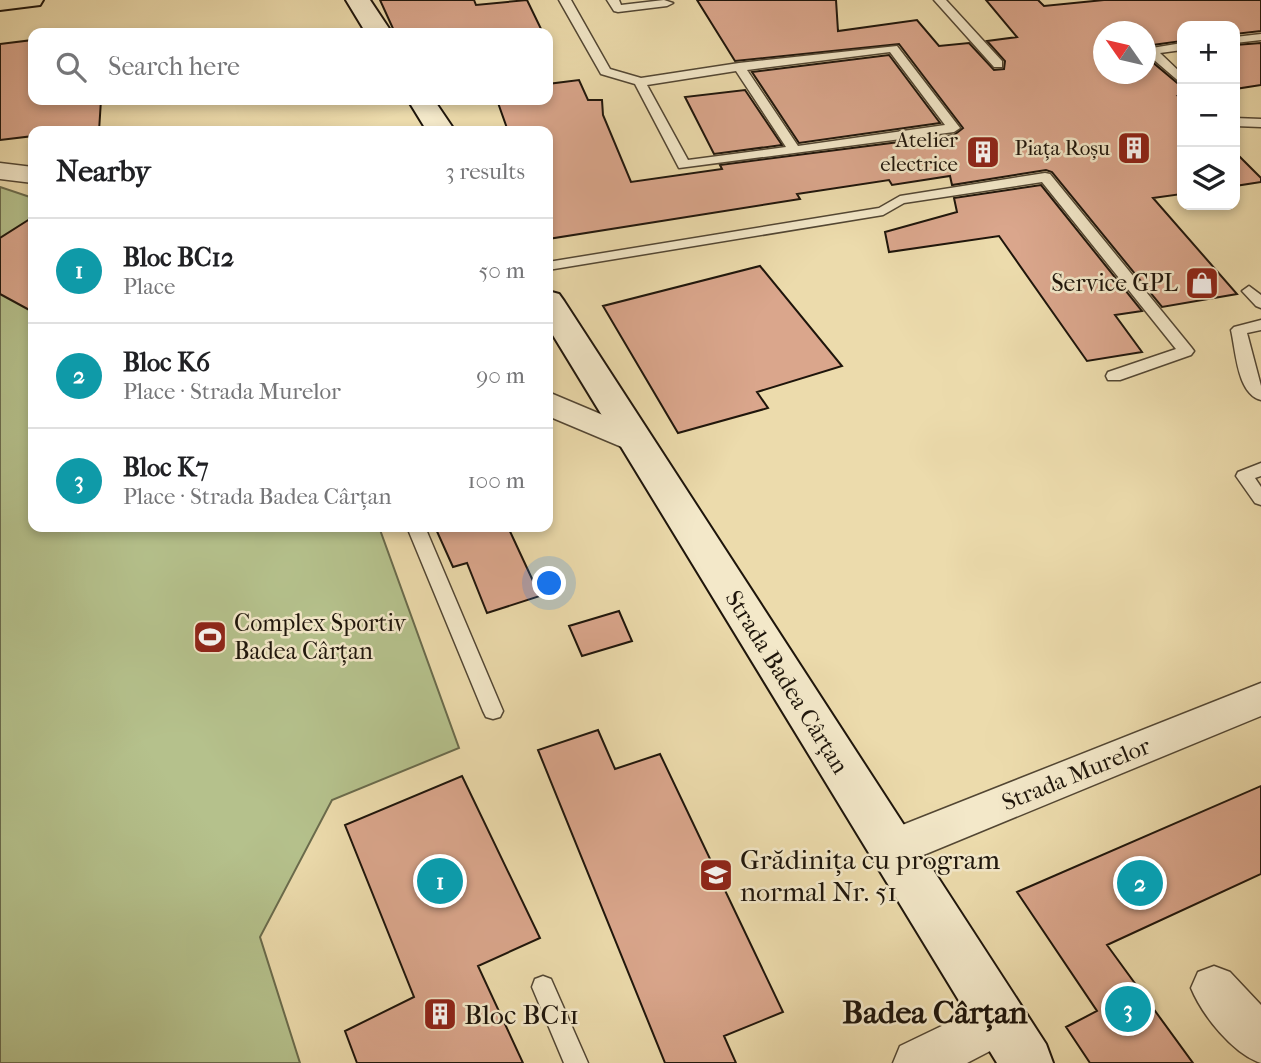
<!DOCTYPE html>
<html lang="en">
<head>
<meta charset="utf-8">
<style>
	:root { --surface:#fff; --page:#f2f2f2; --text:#202124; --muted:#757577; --line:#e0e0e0; --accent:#8f2418 }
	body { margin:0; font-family:"IM FELL French Canon",serif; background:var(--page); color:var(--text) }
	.controls { position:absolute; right:21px; top:21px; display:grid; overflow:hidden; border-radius:14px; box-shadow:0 4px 10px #0003 }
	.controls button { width:63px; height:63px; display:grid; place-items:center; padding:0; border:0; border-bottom:2px solid var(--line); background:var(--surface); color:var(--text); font:35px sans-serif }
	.compass { position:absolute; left:1093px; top:21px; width:63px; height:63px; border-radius:50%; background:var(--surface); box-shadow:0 4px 10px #0003; rotate:304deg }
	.you { position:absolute; left:550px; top:584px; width:24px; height:24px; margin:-18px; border:5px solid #fff; border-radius:50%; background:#1a73e8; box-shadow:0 0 0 10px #1a73e833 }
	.badge { display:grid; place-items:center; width:46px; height:46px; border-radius:50%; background:var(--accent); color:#fff; font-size:23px; font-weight:700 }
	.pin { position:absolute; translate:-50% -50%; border:4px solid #fff; box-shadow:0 2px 7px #0006 }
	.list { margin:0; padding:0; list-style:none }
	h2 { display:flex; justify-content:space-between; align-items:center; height:91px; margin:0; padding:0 28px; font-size:30px }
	h2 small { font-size:23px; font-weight:400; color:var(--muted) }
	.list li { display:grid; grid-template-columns:46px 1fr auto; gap:21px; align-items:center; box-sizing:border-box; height:105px; padding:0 28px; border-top:2px solid var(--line) }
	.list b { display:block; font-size:26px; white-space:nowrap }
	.list p { margin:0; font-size:23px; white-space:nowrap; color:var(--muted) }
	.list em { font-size:23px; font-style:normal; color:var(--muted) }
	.icon { flex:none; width:38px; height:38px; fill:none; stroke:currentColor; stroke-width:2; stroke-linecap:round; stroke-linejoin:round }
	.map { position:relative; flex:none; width:1261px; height:1063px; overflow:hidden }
	.search { position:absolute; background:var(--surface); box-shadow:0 4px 10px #0003; left:28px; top:28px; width:525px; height:77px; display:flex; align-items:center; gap:18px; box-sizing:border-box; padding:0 24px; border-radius:14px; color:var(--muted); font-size:26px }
	.panel { position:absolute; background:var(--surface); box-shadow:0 4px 10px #0003; left:28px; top:126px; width:525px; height:406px; border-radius:14px }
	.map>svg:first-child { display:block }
	.green { fill:#b5c18c; stroke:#6a6b4c; stroke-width:2 }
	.building { fill:#daa68c; stroke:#1e150b; stroke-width:2 }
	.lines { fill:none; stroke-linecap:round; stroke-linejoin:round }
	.lane-casing { stroke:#524633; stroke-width:3 }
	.street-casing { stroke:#524633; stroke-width:3 }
	.secondary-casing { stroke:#1e150b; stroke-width:4 }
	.primary-casing { stroke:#1e150b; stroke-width:4 }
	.lane { fill:#f3e8c9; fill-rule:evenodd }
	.street { fill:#f3e8c9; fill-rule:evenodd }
	.secondary { fill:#f3e8c9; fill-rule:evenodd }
	.primary { fill:#ecdbac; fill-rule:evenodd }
	.labels { text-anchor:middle; stroke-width:5; stroke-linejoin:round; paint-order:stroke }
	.far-poi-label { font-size:21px; fill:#1e150b; stroke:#f3e8c9; text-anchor:end }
	.poi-label { font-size:24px; fill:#1e150b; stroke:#f3e8c9; text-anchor:end }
	.street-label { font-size:24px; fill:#1e150b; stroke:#f3e8c9 }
	.near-poi-label { font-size:28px; fill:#1e150b; stroke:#f3e8c9; text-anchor:start }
	.near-neighbourhood-label { font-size:32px; font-weight:bold; fill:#1e150b; stroke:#f3e8c9 }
</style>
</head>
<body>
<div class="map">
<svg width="1261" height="1063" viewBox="0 0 1261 1063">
	<rect width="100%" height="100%" fill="#ecdbac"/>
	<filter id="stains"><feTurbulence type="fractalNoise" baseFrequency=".00286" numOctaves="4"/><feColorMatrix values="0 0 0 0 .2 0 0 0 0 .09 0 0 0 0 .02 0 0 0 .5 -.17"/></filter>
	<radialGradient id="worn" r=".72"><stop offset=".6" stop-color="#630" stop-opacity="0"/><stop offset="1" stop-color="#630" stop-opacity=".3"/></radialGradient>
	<path class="green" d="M 0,187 L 33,198 L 33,527 L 379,527 L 459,748 L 332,800 L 260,937 L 300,1063 L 0,1063 Z"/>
	<path class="building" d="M 380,0 L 474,0 L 476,5 L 527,0 L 543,33 L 395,33 Z
		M 697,0 L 836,0 L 838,31 L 917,20 L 939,46 L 969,43 L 994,70 L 1004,69 L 1005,61 L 987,41 L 1017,37 L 986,0 L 1038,0 L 1044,6 L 1104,0 L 1261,0 L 1261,31 L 1235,34 L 1235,26 L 1182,26 L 1182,41 L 1145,46 L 1145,32 L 1103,32 L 1103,74 L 1145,74 L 1145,56 L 1182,87 L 1182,95 L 1178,96 L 1182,99 L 1182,194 L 1153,198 L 1237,294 L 1162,307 L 1052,172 L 1046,170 L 952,185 L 950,176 L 892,185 L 889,180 L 797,194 L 800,199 L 548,239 L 548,131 L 508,131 L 497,100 L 548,100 L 548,84 L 579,80 L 588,100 L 602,100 L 603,115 L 631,182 L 722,169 L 720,165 L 954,135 L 963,128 L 899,44 L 735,61 Z
		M 33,40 L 33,100 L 101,100 L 99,131 L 33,131 L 33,136 L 0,140 L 0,44 Z
		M 1261,43 L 1261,85 L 1235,89 L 1235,45 Z
		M 889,55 L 940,123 L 799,143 L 752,72 Z
		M 745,90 L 782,145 L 714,154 L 685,97 Z
		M 1235,152 L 1261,178 L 1261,182 L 1235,186 Z
		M 1041,185 L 1142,311 L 1115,315 L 1142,352 L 1087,361 L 999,236 L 889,252 L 885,232 L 957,212 L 954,198 Z
		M 33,217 L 33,312 L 0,294 L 0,238 Z
		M 760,266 L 842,366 L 757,392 L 768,408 L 678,433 L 603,306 Z
		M 435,527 L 508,527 L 540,596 L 487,613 L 467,563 L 453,567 Z
		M 619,611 L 632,641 L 582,656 L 569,626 Z
		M 598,730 L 615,769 L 660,754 L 783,1012 L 724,1036 L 736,1063 L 665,1063 L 538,750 Z
		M 462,776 L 540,938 L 478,966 L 523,1063 L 357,1063 L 345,1031 L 414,997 L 345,825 Z
		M 1261,786 L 1261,874 L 1107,945 L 1193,1063 L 1090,1063 L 1066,1027 L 1097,1011 L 1017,892 Z"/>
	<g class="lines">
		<g class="lane-casing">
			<path id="lane" d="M 559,0 L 571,0 L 610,69 L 641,78 L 739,63 L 897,46 L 960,128 L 954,132 L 679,168 L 635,84 L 601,74 ZM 890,52 L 945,125 L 798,146 L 747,70 ZM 736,71 L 786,147 L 688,160 L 647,85 Z
				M 607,0 L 619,0 L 621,5 L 664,0 L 673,3 L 667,6 L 618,12 L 614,11 Z
				M 934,0 L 946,0 L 1002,61 L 1002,67 L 994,67 Z
				M 1261,34 L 1261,40 L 1235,43 L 1235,37 Z
				M 1182,43 L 1182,50 L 1160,53 L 1182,74 L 1182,84 L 1146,53 L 1146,49 Z
				M 1235,118 L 1261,119 L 1261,127 L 1235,126 Z
				M 1045,173 L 1050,174 L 1191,347 L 1194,351 L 1191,355 L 1120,380 L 1108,380 L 1106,376 L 1108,372 L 1176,349 L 1042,182 L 904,203 L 883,215 L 548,270 L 548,262 L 879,208 L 900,196 Z
				M 1249,286 L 1261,295 L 1261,308 L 1256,306 L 1242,291 Z
				M 1261,320 L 1261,330 L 1247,333 L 1261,386 L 1261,400 C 1237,394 1236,351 1231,330 L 1234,327 Z
				M 1261,463 L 1261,476 L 1255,478 L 1261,487 L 1261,505 L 1255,503 L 1236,476 L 1238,472 Z
				M 407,527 L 425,527 L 503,711 L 500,717 L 493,719 L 486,717 L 483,711 Z
				M 543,976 L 551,979 L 588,1063 L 564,1063 L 532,987 L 535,979 Z"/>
		</g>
		<g class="street-casing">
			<path id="street" d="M 0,163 L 33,167 L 33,183 L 0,179 Z
				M 548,392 L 648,434 L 652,442 L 648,450 L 636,453 L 548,416 Z
				M 1261,683 L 1261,716 L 892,868 L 877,863 L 871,849 L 877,835 Z
				M 1214,966 L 1230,972 L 1261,1005 L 1261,1063 C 1233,1054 1202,1015 1191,988 L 1198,972 Z
				M 1000,998 L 1017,1005 L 1023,1021 L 1017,1037 L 967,1063 L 893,1063 L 900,1046 Z"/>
		</g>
		<g class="secondary-casing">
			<path id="secondary" d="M 346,0 L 370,0 L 392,33 L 366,33 Z
				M 408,100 L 434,100 L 455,131 L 427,131 Z
				M 548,291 L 559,294 L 564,301 L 1046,1044 L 1053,1063 L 997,1063 L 548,327 Z"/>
		</g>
		<g class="primary-casing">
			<path id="primary" d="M 0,0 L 43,0 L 40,5 L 0,10 Z"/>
		</g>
		<use href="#lane" class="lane"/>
		<use href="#street" class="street"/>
		<use href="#secondary" class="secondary"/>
		<use href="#primary" class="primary"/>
	</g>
	<defs>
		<g id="building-square" transform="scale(1.75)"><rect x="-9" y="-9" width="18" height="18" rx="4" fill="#8f2418" stroke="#f3e8c9"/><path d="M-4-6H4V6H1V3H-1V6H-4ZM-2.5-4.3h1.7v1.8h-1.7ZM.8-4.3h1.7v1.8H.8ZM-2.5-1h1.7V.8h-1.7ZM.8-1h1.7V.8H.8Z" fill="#fff"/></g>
		<g id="shop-square" transform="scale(1.75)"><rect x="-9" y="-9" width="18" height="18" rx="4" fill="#8f2418" stroke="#f3e8c9"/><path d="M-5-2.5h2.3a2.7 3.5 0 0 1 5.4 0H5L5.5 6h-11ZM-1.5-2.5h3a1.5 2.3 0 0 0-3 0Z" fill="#fff"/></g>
		<g id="stadium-square" transform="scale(1.75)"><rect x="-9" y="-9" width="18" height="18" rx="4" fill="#8f2418" stroke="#f3e8c9"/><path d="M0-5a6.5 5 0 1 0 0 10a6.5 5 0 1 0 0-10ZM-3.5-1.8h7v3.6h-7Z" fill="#fff"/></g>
		<g id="school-square" transform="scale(1.75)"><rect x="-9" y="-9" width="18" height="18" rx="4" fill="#8f2418" stroke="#f3e8c9"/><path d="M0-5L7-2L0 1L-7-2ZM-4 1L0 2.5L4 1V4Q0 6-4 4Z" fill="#fff"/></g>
	</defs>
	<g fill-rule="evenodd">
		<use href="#building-square" x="1134" y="148"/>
		<use href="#building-square" x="983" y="152"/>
		<use href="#shop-square" x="1202" y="283"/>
		<use href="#stadium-square" x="210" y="637"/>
		<use href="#school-square" x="716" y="875"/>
		<use href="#building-square" x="440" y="1014"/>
	</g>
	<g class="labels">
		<g class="far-poi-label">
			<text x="958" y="147">Atelier<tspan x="958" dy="24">electrice</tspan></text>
			<text x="1110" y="155">Piața Roșu</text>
		</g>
		<g class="poi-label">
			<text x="1178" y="291">Service GPL</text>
			<text x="234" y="631" text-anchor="start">Complex Sportiv<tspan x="234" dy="28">Badea Cârțan</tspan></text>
		</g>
		<g class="street-label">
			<text transform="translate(787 682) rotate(58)" y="8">Strada Badea Cârțan</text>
			<text transform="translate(1076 774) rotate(-22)" y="8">Strada Murelor</text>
		</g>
		<g class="near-poi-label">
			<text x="740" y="869">Grădinița cu program<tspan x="740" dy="32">normal Nr. 51</tspan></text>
			<text x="464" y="1024">Bloc BC11</text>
		</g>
		<g class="near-neighbourhood-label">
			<text x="935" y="1023">Badea Cârțan</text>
		</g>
	</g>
	<rect width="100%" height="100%" filter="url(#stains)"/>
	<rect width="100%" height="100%" fill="url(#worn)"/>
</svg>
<div class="controls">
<button>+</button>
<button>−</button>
<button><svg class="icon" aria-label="layers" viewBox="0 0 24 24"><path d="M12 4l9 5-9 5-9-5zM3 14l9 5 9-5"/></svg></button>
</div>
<svg class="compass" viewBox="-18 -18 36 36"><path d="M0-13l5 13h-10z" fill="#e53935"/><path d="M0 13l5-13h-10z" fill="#757577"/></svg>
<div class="you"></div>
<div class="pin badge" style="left:440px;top:881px;background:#0f9aa8">1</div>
<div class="pin badge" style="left:1140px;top:883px;background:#0f9aa8">2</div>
<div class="pin badge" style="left:1128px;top:1009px;background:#0f9aa8">3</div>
<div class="search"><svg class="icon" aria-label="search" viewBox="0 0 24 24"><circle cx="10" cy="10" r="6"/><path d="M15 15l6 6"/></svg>Search here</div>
<section class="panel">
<h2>Nearby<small>3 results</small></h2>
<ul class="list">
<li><span class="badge" style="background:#0f9aa8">1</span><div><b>Bloc BC12</b><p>Place</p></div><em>50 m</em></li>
<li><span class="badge" style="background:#0f9aa8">2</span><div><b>Bloc K6</b><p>Place · Strada Murelor</p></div><em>90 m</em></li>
<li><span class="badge" style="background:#0f9aa8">3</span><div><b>Bloc K7</b><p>Place · Strada Badea Cârțan</p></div><em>100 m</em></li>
</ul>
</section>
</div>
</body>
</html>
